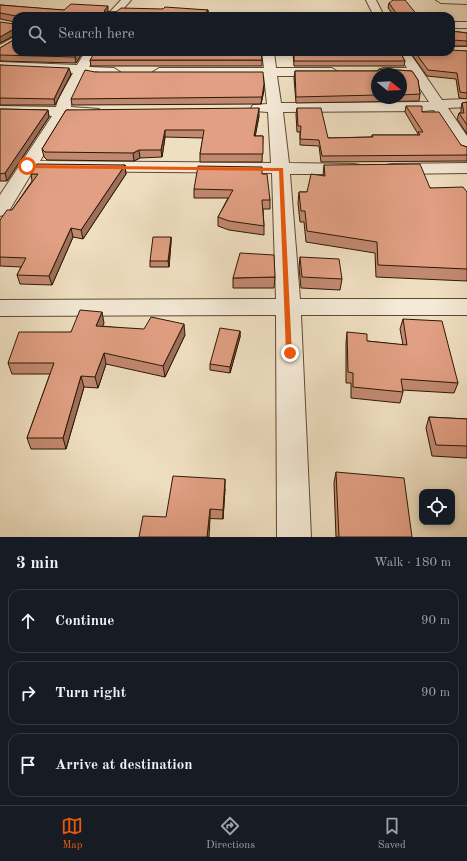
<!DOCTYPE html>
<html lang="en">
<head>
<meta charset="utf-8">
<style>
	:root { --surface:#171b24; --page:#20242c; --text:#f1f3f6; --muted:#9ea1a6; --line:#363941; --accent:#ea580c }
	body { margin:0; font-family:"Old Standard TT",serif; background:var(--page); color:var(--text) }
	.controls { position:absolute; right:12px; bottom:12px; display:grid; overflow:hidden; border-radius:8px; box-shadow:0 2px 6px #0003 }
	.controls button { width:36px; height:36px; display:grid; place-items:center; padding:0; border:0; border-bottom:1px solid var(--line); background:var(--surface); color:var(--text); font:20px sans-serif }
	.compass { position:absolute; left:371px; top:68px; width:36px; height:36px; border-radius:50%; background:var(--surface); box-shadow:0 2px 6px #0003; rotate:108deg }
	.stop { position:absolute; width:12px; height:12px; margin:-9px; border:3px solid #ea580c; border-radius:50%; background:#fff }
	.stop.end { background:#ea580c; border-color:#fff; box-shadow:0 1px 4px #0008 }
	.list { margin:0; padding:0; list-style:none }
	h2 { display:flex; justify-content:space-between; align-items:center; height:52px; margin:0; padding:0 16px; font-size:17px }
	h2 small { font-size:13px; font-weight:400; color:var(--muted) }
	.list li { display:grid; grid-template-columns:26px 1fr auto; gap:12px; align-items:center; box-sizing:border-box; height:64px; margin:0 8px 8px; padding:0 8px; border:1px solid var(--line); border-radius:12px }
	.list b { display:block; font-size:15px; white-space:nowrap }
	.list em { font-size:13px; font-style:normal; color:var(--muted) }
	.icon { flex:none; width:22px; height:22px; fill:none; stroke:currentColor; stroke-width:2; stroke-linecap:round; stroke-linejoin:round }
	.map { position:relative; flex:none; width:467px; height:537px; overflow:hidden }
	.search { position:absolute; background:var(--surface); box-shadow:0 2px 6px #0003; left:12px; right:12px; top:12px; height:44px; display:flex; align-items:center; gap:10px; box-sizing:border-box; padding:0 14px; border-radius:12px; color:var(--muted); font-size:15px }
	.sheet { height:268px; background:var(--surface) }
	nav { display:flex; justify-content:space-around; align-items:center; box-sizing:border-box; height:56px; border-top:1px solid var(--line); background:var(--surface); font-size:11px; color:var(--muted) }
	nav a { display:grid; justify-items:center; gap:2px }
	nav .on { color:var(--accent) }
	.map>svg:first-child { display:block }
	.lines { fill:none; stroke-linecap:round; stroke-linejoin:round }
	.street-casing { stroke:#5e4a32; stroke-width:2 }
	.street { fill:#f5ead7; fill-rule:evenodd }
	.wall { fill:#c28971; stroke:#2e1803; fill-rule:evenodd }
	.shaded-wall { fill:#9e6f5c; stroke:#2e1803 }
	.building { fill:#e19f83; stroke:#2e1803 }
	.route { fill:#ea580c }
</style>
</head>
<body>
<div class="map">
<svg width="467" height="537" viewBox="0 0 467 537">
	<rect width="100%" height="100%" fill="#efdfc1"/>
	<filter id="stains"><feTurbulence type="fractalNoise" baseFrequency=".005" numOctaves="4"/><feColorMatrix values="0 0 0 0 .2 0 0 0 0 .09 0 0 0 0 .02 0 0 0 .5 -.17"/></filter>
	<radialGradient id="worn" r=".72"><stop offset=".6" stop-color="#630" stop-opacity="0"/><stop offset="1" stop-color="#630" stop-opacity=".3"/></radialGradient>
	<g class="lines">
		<g class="street-casing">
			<path id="street" d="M 121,0 L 131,0 L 117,16 L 106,16 Z
				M 366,0 L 376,0 L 384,16 L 374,16 Z
				M 436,0 L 467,0 L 467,4 L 441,3 Z
				M 451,22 L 467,22 L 467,28 L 451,28 Z
				M 16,36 L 16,44 L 0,54 L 0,45 Z
				M 451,47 L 467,47 L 467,55 L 447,54 L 446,52 L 451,52 Z
				M 85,52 L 97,52 L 89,67 L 114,68 L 120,72 L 114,76 L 85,74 L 72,100 L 71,107 L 99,109 L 101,112 L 99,115 L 67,116 L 40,161 L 271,163 L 268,112 L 253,111 L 251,108 L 253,105 L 267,104 L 264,76 L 159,76 L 153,72 L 159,68 L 264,68 L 262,52 L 274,52 L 276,68 L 332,68 L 338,72 L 332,76 L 277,76 L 281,103 L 429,102 L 412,76 L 378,74 L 377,72 L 383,68 L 407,68 L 397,52 L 409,52 L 442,100 L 467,99 L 467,107 L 448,108 L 467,136 L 467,153 L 461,151 L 434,110 L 423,111 L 283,112 L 289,163 L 354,164 L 360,165 L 363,169 L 360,173 L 354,174 L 290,174 L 300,299 L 467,299 L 467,315 L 301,315 L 311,537 L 277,537 L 276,315 L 0,316 L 0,300 L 276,299 L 272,173 L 33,171 L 7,214 L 0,216 L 0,195 L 52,116 L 0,114 L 0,106 L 56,107 L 58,100 L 73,73 L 0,70 L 0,62 L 77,65 Z
				M 467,163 L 467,173 L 392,174 L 386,173 L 383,169 L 386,165 L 392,164 Z"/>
		</g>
		<use href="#street" class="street"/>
	</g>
	<path class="wall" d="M 389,3 L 418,16 L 394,16 L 388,8 Z
		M 0,5 L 60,10 L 108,11 L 108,12 L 208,10 L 208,15 L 16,16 L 83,52 L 76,63 L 0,61 L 0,48 L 15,39 L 16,35 L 0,43 L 15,24 L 15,22 L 0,19 Z
		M 451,31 L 467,33 L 467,46 L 451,46 Z
		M 467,51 L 467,99 L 459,98 L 456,79 L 427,76 L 410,52 L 451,52 Z
		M 293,52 L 400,52 L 405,61 L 404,66 L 294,66 Z
		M 90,60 L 262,60 L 262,66 L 91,66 Z
		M 0,65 L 71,74 L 55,105 L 0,105 Z
		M 379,69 L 412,71 L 418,80 L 420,94 L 419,101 L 296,103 L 294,78 L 295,71 L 378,71 ZM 377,74 L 401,74 L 401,98 L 377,98 Z
		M 95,72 L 264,90 L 261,104 L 72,105 L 71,99 Z
		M 467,102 L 467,134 L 457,119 L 459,113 L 461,113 L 461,109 L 462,103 Z
		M 406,106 L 422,112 L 461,145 L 467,147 L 467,161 L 321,162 L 319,146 L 300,145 L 300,132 L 297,132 L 296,114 L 297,108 L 328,138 L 372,137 L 372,135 L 418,135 L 418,134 L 405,112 Z
		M 0,109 L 48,110 L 49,117 L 7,181 L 0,181 Z
		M 66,110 L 259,116 L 255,136 L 263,136 L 262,162 L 200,162 L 200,154 L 203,138 L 165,137 L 162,157 L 140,158 L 134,161 L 47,160 L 44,157 L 42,149 Z
		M 125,165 L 126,174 L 83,239 L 73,237 L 52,285 L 20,284 L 17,275 L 21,267 L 0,266 L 0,220 L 12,210 L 32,181 L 31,174 Z
		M 324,165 L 430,188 L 467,192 L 467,281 L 376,277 L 375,253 L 306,242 L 304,222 L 300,222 L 298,203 L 299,192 L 307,192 L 323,176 Z
		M 262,174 L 270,200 L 270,209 L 263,209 L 264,226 L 264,235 L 229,230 L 218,226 L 218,217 L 228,198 L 194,198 L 194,189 Z
		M 171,237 L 171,242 L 169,267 L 150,267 L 150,261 Z
		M 300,257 L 342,279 L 340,290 L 301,288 L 299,267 Z
		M 275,277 L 274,288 L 233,288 L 233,278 Z
		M 403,319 L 458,383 L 454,393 L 402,390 L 403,392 L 400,403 L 351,398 L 351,383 L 346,383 L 346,343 L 347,332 L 367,341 L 403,345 L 400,329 Z
		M 104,323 L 102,326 L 185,335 L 165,377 L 106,364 L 98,388 L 84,387 L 66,449 L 31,449 L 27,438 L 50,374 L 12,374 L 8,363 L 71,332 Z
		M 240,331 L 240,337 L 230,373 L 210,370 L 210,364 Z
		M 429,417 L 467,419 L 467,458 L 432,456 L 426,428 Z
		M 336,472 L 412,537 L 336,537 L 334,483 Z
		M 225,489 L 223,519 L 166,517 Z"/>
	<path class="shaded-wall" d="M 108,6 L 108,11 L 104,16 L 104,11 Z
		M 208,10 L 208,16 L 203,16 Z
		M 14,29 L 15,35 L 0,43 L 0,37 Z
		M 78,52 L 83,52 L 76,63 L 75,57 Z
		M 69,68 L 71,74 L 55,105 L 54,99 Z
		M 264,84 L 264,90 L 261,104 L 262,97 Z
		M 259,108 L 259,116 L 254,143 L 254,136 Z
		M 48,110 L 49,117 L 7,181 L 5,173 Z
		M 165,130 L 165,137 L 162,157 L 161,150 Z
		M 139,150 L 140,158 L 134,161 L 133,153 Z
		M 125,165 L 126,174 L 83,239 L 81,230 Z
		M 71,228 L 73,237 L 52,285 L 49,276 Z
		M 171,237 L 171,242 L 169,267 L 168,261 Z
		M 102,312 L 104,323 L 98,337 L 96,326 Z
		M 184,324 L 185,335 L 165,377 L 163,366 Z
		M 240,331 L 240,337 L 230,373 L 230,367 Z
		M 104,353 L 106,364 L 98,388 L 95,377 Z
		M 81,376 L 84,387 L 66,449 L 63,438 Z
		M 225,479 L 225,489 L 223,519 L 223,510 Z
		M 210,509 L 210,519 L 209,537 L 207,537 Z"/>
	<path class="building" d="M 393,0 L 405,0 L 418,16 L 398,16 L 389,3 Z
		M 71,4 L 108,6 L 104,11 L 105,12 L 116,12 L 121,8 L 163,9 L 165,7 L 208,10 L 203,16 L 16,16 L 0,13 L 0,5 L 64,10 Z
		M 16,18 L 16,52 L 78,52 L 75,57 L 0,55 L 0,48 L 15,39 L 16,29 L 14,29 L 0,37 L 0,22 L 15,24 Z
		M 451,31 L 467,33 L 467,41 L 452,40 L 451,44 Z
		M 451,50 L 467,51 L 467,93 L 460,92 L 457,73 L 428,70 L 415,52 L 451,52 Z
		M 95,52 L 261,52 L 262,60 L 90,60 Z
		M 294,52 L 400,52 L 405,61 L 294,61 Z
		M 0,65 L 69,68 L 54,99 L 0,98 Z
		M 379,69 L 412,71 L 418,80 L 420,94 L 401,95 L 401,74 L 377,74 L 377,95 L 296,97 L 295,71 L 378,71 Z
		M 85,70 L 95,72 L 263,72 L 264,84 L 262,97 L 71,99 Z
		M 467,102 L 467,125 L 459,113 L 464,113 L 462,103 Z
		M 406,106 L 422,106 L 422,112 L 439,112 L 461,145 L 467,147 L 467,155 L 322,156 L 319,140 L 300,139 L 301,126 L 298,126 L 297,108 L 321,108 L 328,138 L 373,137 L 372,135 L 420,135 L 418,132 L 423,132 Z
		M 259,108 L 254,136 L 263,136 L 263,154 L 200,154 L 204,130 L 165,130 L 161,150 L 139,150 L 133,153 L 45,152 L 42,149 L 66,110 Z
		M 0,109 L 48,110 L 5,173 L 0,174 Z
		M 37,164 L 125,165 L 81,230 L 71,228 L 49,276 L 17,275 L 26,258 L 0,257 L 0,220 L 7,210 L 12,210 L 38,174 L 31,174 Z
		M 420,164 L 430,188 L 463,187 L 467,192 L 467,269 L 378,265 L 377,242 L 307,231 L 305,211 L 301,211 L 299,192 L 307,192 L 311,174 L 325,176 L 324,165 Z
		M 198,166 L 262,167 L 262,174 L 267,174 L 270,200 L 262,200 L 264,226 L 229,221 L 218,217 L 233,190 L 194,189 Z
		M 153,237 L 171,237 L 168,261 L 150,261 Z
		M 240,253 L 274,255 L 275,277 L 233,278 Z
		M 300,257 L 339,259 L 342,279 L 302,277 Z
		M 80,310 L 102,312 L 96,326 L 144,329 L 151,317 L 184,324 L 163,366 L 104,353 L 95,377 L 81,376 L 63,438 L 27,438 L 54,363 L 8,363 L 19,332 L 71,332 Z
		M 403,319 L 442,321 L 458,383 L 401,379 L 403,392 L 353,387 L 353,373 L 348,372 L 347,332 L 367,334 L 367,341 L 407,345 Z
		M 220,328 L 240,331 L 230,367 L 210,364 Z
		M 429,417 L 467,419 L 467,446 L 436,445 Z
		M 336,472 L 404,478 L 412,537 L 339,537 Z
		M 173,476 L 225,479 L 223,510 L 210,509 L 207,537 L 139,537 L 143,516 L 166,517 Z"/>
	<path class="route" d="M 26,165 L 283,168 L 292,355 L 290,356 L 286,353 L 279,171 L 27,168 Z"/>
	<rect width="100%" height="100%" filter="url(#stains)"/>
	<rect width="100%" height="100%" fill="url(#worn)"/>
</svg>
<div class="controls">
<button><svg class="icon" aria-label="locate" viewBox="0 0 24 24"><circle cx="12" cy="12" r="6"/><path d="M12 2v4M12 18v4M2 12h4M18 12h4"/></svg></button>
</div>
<svg class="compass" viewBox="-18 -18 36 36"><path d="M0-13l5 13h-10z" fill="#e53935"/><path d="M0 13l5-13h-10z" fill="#9ea1a6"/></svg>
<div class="stop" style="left:27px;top:166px"></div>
<div class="stop end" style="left:290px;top:353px"></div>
<div class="search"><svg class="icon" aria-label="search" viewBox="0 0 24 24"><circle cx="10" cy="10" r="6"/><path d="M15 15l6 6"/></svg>Search here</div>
</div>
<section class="sheet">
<h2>3 min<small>Walk · 180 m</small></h2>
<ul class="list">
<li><svg class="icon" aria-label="ahead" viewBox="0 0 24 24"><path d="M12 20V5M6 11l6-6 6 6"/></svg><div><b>Continue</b></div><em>90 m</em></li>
<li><svg class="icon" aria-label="right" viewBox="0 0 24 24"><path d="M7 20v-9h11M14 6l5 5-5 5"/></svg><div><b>Turn right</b></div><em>90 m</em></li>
<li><svg class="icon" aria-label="arrive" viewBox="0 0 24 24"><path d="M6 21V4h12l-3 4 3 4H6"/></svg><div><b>Arrive at destination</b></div></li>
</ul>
</section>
<nav>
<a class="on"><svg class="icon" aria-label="map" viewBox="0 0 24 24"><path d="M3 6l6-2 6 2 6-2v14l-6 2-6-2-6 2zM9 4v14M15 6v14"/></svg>Map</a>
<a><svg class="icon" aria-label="directions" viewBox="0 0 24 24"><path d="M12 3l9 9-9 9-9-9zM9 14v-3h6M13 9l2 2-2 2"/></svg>Directions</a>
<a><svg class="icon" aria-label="saved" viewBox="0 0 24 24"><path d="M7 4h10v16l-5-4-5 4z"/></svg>Saved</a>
</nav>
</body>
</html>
